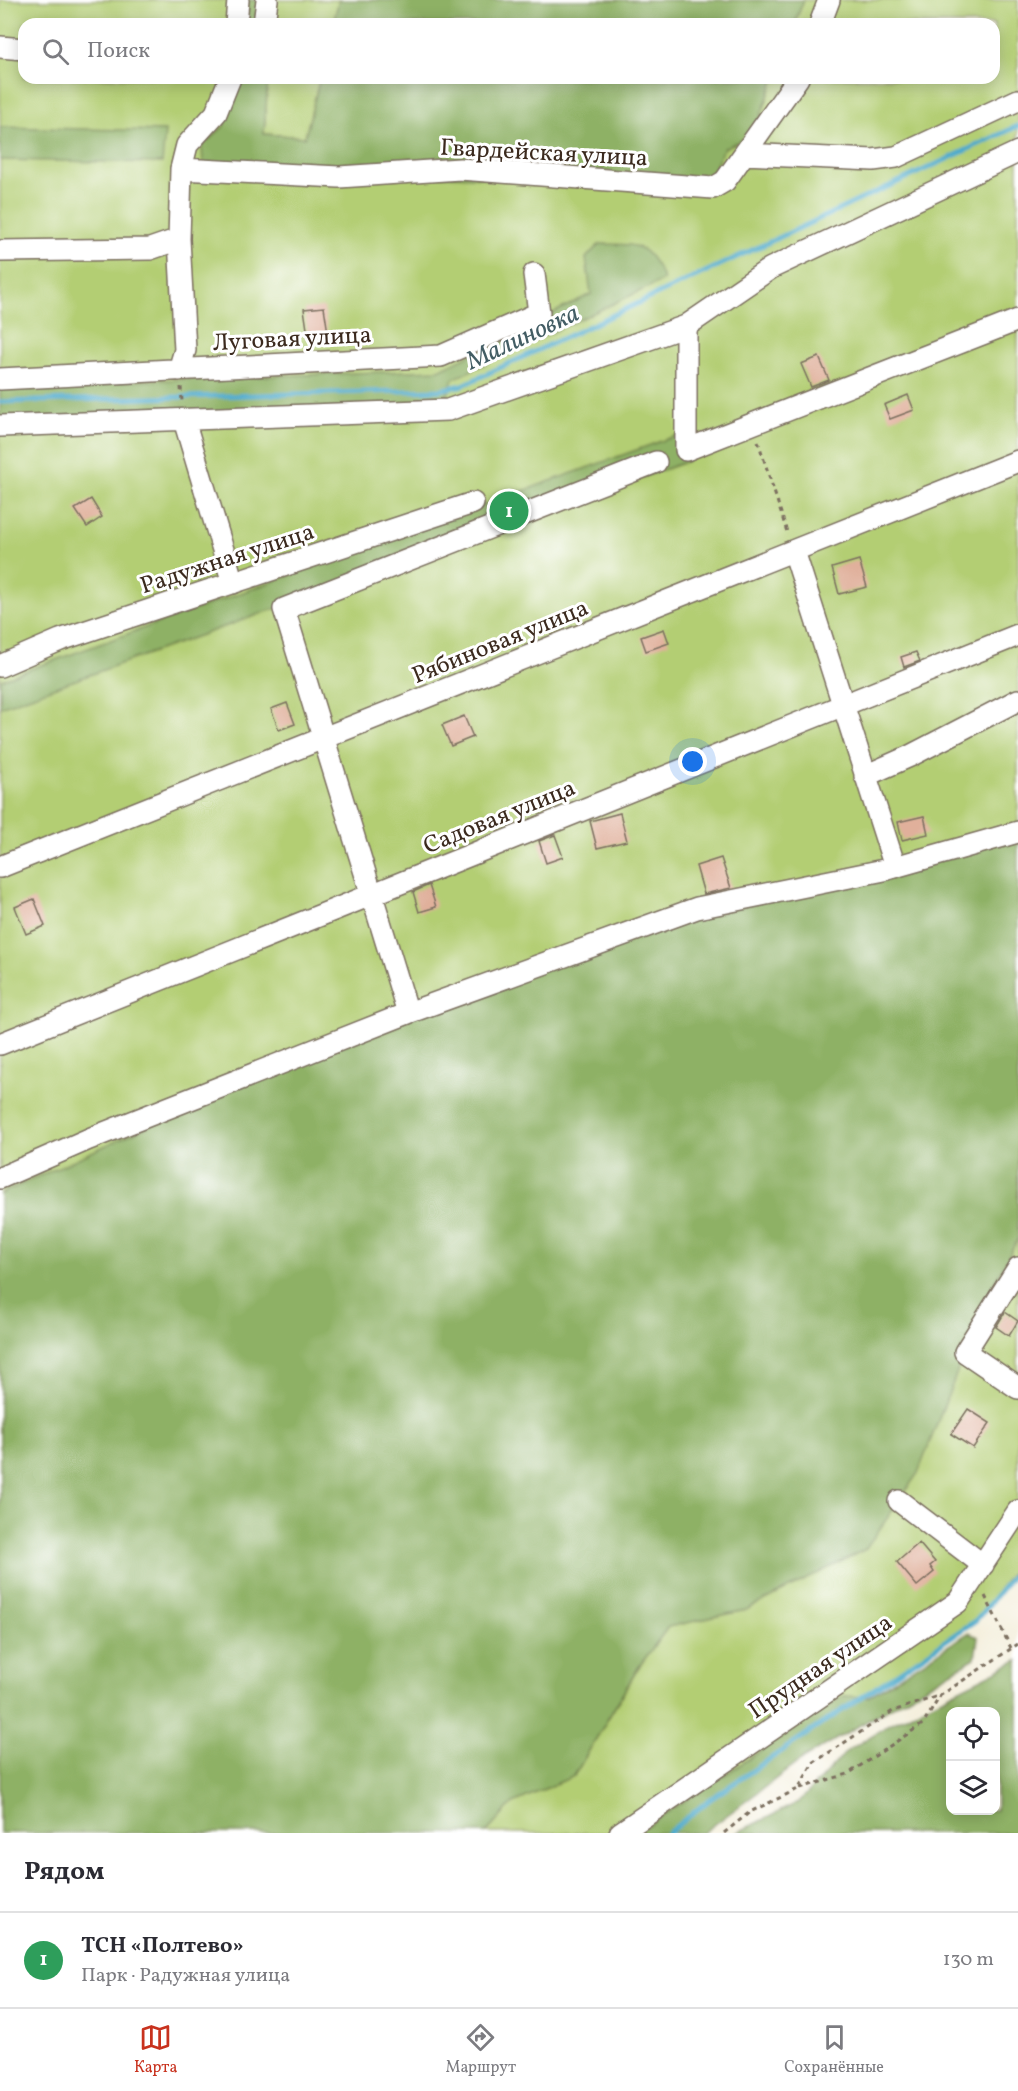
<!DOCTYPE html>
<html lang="ru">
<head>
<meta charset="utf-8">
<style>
	:root { --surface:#fff; --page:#f7f7f7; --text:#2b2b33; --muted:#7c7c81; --line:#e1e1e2; --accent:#c8321e }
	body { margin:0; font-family:Vollkorn,serif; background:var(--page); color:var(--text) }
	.controls { position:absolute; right:18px; bottom:18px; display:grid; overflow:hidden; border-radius:12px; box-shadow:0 3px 15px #0003 }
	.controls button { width:54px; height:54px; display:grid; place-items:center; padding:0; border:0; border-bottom:2px solid var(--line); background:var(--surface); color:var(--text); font:30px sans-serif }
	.you { position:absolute; left:693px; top:762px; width:21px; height:21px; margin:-15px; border:4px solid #fff; border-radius:50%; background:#1a73e8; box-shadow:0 0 0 9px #1a73e833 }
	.badge { display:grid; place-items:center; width:39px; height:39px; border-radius:50%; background:var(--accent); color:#fff; font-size:20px; font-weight:700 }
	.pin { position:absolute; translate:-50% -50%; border:3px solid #fff; box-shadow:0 2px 6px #0006 }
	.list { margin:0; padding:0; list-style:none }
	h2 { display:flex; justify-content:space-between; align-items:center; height:78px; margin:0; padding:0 24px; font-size:26px }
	h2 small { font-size:20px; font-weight:400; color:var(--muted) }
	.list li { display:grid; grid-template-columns:39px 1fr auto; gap:18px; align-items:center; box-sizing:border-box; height:96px; padding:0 24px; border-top:2px solid var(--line) }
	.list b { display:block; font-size:22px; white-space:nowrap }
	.list p { margin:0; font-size:20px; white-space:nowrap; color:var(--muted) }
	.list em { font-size:20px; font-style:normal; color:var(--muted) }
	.icon { flex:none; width:33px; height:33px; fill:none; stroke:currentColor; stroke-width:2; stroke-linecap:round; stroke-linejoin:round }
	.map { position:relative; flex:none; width:1018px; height:1833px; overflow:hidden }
	.search { position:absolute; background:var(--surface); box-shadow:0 3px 15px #0003; left:18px; right:18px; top:18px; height:66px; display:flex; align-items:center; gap:15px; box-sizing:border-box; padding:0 21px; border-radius:18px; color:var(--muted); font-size:22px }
	.sheet { height:174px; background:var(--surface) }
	nav { display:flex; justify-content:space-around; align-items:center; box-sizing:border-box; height:84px; border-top:2px solid var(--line); background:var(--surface); font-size:16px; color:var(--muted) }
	nav a { display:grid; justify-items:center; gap:3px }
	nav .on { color:var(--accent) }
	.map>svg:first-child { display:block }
	.green { fill:#b3ce73; stroke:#777c48; stroke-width:1.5 }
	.forest { fill:#8eb165; stroke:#646e42; stroke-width:1.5; fill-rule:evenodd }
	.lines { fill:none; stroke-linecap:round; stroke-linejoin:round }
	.stream { stroke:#4eaacc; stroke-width:5 }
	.building { fill:#e0b09b }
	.minor-casing { stroke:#7c6f60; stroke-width:24 }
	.path { stroke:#7c6f60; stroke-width:3; stroke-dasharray:4.5 4.5; stroke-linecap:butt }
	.minor { stroke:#fff; stroke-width:21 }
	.labels { text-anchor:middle; stroke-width:6; stroke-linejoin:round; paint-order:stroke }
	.street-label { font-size:24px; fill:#3b2a1e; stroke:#fff }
	.water-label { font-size:26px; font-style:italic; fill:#435d64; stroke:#fff }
</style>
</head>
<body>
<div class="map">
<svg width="1018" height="1833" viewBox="0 0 1018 1833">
	<rect width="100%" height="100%" fill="#fff"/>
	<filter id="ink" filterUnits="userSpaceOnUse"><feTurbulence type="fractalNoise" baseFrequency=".0167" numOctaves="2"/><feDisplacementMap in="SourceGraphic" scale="12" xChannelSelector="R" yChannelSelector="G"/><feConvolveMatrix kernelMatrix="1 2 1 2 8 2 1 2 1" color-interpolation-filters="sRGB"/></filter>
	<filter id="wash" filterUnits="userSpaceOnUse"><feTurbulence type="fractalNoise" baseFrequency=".008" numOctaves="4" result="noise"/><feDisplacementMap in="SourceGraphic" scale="24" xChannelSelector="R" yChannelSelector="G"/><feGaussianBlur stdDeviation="1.35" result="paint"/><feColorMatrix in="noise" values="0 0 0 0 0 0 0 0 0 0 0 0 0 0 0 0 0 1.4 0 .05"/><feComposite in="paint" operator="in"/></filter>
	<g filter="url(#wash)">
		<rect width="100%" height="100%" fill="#f4efdc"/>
		<path class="green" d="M 0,0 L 339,0 L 333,24 L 24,24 L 24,78 L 242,78 L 224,126 L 202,146 L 724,148 L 754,134 L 775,78 L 994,78 L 994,24 L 794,24 L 804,0 L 1018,0 L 1018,833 L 0,1194 Z
			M 268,78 L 320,78 L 305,137 L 264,134 Z
			M 1018,1238 L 1018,1564 L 976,1620 L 709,1800 L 668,1833 L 486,1833 L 513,1803 L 574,1776 L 638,1668 L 668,1626 L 746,1610 L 983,1305 Z"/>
		<path class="forest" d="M 248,0 L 276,0 L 273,24 L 246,24 Z
			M 339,0 L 804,0 L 794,24 L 333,24 Z
			M 242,78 L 268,78 L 264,134 L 305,137 L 320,78 L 775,78 L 754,134 L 724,148 L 705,188 L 203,164 L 202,146 L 224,126 Z
			M 0,127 L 165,131 L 162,163 L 0,160 Z
			M 599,244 C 639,245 646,241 664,280 L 453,379 L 444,406 L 0,420 L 0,386 L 439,370 L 591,294 L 586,258 Z
			M 678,435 L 688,461 L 0,707 L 0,680 Z
			M 1018,833 L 1018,1238 L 983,1305 L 918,1473 L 866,1549 L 746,1610 L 668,1627 L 638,1668 L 574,1776 L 513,1803 L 486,1833 L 0,1833 L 0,1194 L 259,1075 L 606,943 Z
			M 968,1633 L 978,1637 L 975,1658 L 804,1758 L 703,1833 L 636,1833 L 844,1696 L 868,1697 Z
			M 1018,1660 L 1018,1833 L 736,1833 L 799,1802 L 847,1751 L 890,1724 ZM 950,1712 L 996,1712 L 996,1810 L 950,1810 Z"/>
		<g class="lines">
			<path class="stream" d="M 0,402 L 439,390 L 463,385 L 1018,126
				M 668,1833 L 709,1800 L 976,1620 L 1018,1569"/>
		</g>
		<g id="blocks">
			<path class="building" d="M 324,307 L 328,333 L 308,336 L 304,309 Z
				M 819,357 L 829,380 L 811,387 L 801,364 Z
				M 908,395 L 914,410 L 890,419 L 884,405 Z
				M 91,499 L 102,517 L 87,527 L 75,509 Z
				M 859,560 L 867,587 L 839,594 L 832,568 Z
				M 664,629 L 669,643 L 646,651 L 641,637 Z
				M 916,652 L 920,661 L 904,667 L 901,657 Z
				M 287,703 L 295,724 L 279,730 L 271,709 Z
				M 464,716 L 473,737 L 451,746 L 442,725 Z
				M 620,813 L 627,841 L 597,848 L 590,821 Z
				M 924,816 L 928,834 L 902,840 L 898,822 Z
				M 555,835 L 563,857 L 546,863 L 539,841 Z
				M 721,858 L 731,888 L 704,894 L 696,866 Z
				M 429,885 L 436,907 L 419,912 L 413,892 Z
				M 34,899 L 45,926 L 26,934 L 15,907 Z
				M 1005,1312 L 1018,1321 L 1009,1336 L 996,1327 Z
				M 968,1409 L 990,1423 L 973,1448 L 951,1434 Z
				M 919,1543 L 935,1562 L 930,1566 L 934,1572 L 917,1586 L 897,1562 Z"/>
		</g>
	</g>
	<g filter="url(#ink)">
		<use href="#blocks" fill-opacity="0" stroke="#7c6f60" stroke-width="1.5"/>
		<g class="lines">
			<g class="minor-casing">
				<path id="minor" d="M 236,24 L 238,0
					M 264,24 L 267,0
					M 820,24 L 829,0
					M 0,47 L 24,49
					M 744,154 L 873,160 L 896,157 L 1018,100
					M 181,169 L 339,177 L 460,169 L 713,188 L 725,181 L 798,78
					M 0,251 L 150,249 L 179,239 L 181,169 L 187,145 L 216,113 L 230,78
					M 686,326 L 686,450 L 1018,320
					M 179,370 L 185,350 L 179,239
					M 0,379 L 441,356 L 539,313 L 534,274
					M 184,420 L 233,583
					M 0,426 L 448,410 L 686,326 L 771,268 L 1018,152
					M 794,551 L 895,867
					M 0,666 L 60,640 L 473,503
					M 865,776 L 910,756 L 1018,700
					M 0,867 L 1018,461
					M 408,1013 L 284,609 L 656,462
					M 0,1044 L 1018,635
					M 0,1178 L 89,1139 L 408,1013 L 697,908 L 884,870 L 1018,832
					M 1018,1268 L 965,1352 L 1018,1388
					M 899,1501 L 983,1565
					M 620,1833 L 958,1602 L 1018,1511"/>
			</g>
			<path class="path" d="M 181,387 L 182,401
				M 758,441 L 788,535
				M 985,1596 L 1011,1648
				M 800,1788 L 848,1774 L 924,1723 L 940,1696
				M 724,1833 L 750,1812 L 798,1789 L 813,1763 L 893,1711 L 941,1695 L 1018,1644"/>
			<use href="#minor" class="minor"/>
		</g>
	</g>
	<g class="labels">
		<g class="street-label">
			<text transform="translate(544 152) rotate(3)" y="8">Гвардейская улица</text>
			<text transform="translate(292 338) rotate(-3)" y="8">Луговая улица</text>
			<text transform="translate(227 558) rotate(-18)" y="8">Радужная улица</text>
			<text transform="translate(500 641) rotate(-22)" y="8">Рябиновая улица</text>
			<text transform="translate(499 816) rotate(-22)" y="8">Садовая улица</text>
			<text transform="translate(820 1666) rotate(-34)" y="8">Прудная улица</text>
		</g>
		<g class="water-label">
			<text transform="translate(522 336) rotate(-25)" y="9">Малиновка</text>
		</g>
	</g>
</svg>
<div class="controls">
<button><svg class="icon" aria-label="locate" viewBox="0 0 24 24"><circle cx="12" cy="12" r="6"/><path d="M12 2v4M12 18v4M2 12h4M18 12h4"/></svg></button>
<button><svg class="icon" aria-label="layers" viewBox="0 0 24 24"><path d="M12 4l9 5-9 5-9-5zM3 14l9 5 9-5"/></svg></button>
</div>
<div class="you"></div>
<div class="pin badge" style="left:509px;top:511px;background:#2e9e5b">1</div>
<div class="search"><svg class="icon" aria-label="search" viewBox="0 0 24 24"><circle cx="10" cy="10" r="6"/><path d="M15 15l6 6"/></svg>Поиск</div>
</div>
<section class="sheet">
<h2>Рядом<small></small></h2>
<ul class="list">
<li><span class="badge" style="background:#2e9e5b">1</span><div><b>ТСН «Полтево»</b><p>Парк · Радужная улица</p></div><em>130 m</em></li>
</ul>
</section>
<nav>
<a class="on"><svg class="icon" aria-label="map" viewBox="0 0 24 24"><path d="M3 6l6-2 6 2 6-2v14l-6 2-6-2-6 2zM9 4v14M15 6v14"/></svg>Карта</a>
<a><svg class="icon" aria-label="directions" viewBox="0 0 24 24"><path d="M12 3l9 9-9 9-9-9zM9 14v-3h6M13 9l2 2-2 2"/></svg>Маршрут</a>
<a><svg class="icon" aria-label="saved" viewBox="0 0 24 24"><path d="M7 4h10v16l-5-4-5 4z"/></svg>Сохранённые</a>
</nav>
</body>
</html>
